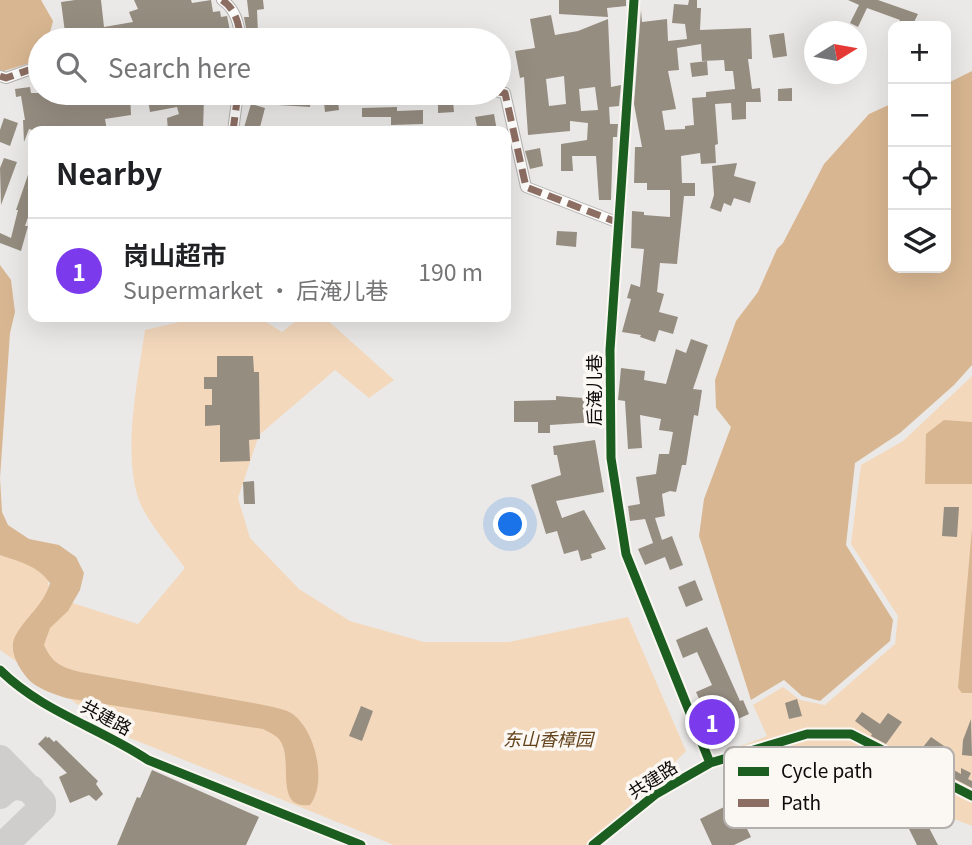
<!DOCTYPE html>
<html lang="en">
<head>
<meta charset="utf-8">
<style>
	:root { --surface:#fff; --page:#f6f6f6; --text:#202124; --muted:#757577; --line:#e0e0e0; --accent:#7c3aed }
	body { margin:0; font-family:Georgia,"Noto Sans SC",serif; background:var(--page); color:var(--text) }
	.controls { position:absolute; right:21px; top:21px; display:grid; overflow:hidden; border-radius:14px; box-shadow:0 7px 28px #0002 }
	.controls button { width:63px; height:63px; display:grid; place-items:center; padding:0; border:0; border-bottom:2px solid var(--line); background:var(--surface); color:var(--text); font:35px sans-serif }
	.compass { position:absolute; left:804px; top:21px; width:63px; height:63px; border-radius:50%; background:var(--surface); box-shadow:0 7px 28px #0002; rotate:79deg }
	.you { position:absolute; left:511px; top:525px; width:24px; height:24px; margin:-18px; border:5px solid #fff; border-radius:50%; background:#1a73e8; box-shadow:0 0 0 10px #1a73e833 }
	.badge { display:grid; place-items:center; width:46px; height:46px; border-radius:50%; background:var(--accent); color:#fff; font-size:23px; font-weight:700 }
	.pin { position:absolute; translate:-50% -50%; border:4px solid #fff; box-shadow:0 2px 7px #0006 }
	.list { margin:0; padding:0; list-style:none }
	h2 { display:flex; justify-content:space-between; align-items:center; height:91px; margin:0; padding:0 28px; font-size:30px }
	h2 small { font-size:23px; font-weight:400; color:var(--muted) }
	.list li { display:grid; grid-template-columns:46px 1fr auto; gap:21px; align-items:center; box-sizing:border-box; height:105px; padding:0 28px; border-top:2px solid var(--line) }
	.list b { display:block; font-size:26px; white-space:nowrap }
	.list p { margin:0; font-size:23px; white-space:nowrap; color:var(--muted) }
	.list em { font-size:23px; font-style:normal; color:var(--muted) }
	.icon { flex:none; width:38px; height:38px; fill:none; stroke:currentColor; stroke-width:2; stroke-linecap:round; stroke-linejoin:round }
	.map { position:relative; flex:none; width:972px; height:845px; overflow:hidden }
	.search { position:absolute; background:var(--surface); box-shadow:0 7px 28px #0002; left:28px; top:28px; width:483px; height:77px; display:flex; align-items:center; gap:18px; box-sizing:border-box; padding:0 24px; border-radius:38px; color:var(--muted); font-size:26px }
	.panel { position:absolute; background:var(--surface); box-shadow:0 7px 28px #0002; left:28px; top:126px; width:483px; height:196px; border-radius:14px }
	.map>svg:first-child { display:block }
	.green { fill:#f3d8bc }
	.water { fill:#d8b691 }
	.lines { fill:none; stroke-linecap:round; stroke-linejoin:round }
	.taxiway { stroke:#d0cecd; stroke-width:28 }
	.building { fill:#968d81; fill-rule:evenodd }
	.street-casing { stroke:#b3b1af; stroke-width:12 }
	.street { stroke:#fcfcfb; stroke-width:10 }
	.quiet { stroke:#8d6e63; stroke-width:7; stroke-dasharray:14 7; stroke-linecap:butt }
	.cycleway-casing { stroke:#fbf7f3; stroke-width:13 }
	.cycleway { stroke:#1b5e20; stroke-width:9 }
	.labels { text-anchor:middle; stroke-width:7; stroke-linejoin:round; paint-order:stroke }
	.street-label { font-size:18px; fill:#0e0c0b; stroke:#fbf7f3 }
	.park-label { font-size:18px; font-style:italic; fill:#63421a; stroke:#fbf7f3 }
	.key { fill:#fbf7f3; stroke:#b4b0ad; stroke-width:2 }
	.key-label { font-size:19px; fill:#0e0c0b }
</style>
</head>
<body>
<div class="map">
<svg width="972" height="845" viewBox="0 0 972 845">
	<rect width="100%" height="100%" fill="#ebe9e7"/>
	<path class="green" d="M 201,317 L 258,317 L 282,332 L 301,317 L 324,317 L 394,380 L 369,398 L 335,370 L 259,435 L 238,498 L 250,538 L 299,589 L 350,621 L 424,642 L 509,642 L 628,617 L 686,751 L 639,798 L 586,845 L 394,845 L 120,734 L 0,650 L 0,554 L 49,565 L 48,595 L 138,624 L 185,568 C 172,550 155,531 144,511 C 119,467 138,379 145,330 Z
		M 972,376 L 972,826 L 944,815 L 918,793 L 848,753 L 816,750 L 785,755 L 730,770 L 723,753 L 767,736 L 753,705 L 783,687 L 800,700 L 825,705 L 895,644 L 898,616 L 851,544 L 861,465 L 903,441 Z"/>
	<path class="water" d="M 0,0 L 41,0 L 53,21 L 48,40 L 40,40 L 40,60 L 4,71 L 0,70 Z
		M 972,71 L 972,365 L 954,385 L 900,433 L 855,463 L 846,545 L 893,620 L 890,641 L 820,701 L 802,696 L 784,680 L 751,700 L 699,536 L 704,499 L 731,427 L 716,408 L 715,380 L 736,321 L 758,292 L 777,249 L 783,243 L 824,164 L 869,114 L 893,103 L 893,268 L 946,268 L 946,84 Z
		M 0,265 L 11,280 L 15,312 L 10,333 L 0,478 L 2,512 L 8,525 L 29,539 L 59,545 L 76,557 L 84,573 L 80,590 L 68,611 L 50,628 L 44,645 C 52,663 61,667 80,672 L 264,705 C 272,707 284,709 291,713 C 315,728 328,782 310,805 C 274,810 293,762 281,742 C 277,735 270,733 263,729 L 66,698 C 54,694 41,690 31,682 C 19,670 6,649 17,633 C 28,615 44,604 50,583 C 37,565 20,562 0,555 Z
		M 944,420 L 972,422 L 972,484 L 925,484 L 926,434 Z
		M 972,528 L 972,693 L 962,693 L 958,688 Z"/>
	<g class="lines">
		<path class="taxiway" d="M 0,759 L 42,802 L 42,808 L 4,845
			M 0,795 C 11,784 17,785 31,789"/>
	</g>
	<path class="building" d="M 75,0 L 101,0 L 104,27 L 133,22 L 129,12 L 138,9 L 134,0 L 191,0 L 192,3 L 211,0 L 213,12 L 220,11 L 221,17 L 227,16 L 232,40 L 165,40 L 164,35 L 150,40 L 66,40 L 61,2 Z
		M 247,0 L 263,0 L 264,9 L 257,10 L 258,33 L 275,32 L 275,40 L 248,40 L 244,17 L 249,17 Z
		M 559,0 L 626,0 L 626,6 L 607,8 L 608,17 L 559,14 Z
		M 689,0 L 697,0 L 697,8 L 701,8 L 700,30 L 751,28 L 752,59 L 748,59 L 752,89 L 760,88 L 761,102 L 746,102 L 746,119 L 732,120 L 731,103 L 715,104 L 718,144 L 715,145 L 716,163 L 701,164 L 700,153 L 681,156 L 682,183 L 695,183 L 695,196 L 684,196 L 677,264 L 660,263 L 657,292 L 664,294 L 659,312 L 678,317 L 673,334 L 659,330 L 655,342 L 640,337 L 641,335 L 622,332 L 631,299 L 627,298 L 631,284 L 640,287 L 644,249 L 631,248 L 632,211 L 644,212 L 644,215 L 670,217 L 670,190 L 647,190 L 647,183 L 634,183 L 635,147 L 642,147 L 634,104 L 641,10 L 642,22 L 667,19 L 668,41 L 687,39 L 685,24 L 672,23 L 674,4 L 688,5 ZM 701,44 L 702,61 L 724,60 L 725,71 L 733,71 L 735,89 L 706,92 L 706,97 L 692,98 L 694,125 L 685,126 L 685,129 L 665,130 L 662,111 L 676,109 L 668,71 L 679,70 L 677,48 Z
		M 848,0 L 878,0 L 918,14 L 912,26 L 897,26 L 900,20 L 867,8 L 858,27 L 850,23 L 859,5 Z
		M 551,15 L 555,35 L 578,31 L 608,19 L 611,87 L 621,85 L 619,106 L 609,107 L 610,124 L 618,124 L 617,137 L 613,137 L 611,200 L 599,200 L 596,156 L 572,156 L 573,171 L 561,171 L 561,144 L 587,140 L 588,123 L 570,121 L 570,131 L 528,135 L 524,77 L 520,78 L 515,51 L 535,48 L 530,19 ZM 564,76 L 566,104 L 549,106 L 546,79 ZM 595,87 L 598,110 L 581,111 L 579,89 Z
		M 784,33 L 787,56 L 773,58 L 769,35 Z
		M 707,61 L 708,75 L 692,77 L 690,63 Z
		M 30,87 L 31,93 L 102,93 L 102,96 L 130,93 L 131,115 L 105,119 L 107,131 L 36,131 L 29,129 L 24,142 L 23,120 L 25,120 L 21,96 L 16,97 L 15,89 Z
		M 792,88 L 792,101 L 778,101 L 778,89 Z
		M 147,93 L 180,93 L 181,98 L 204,99 L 203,129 L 168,131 L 167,118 L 179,114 L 177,107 L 150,112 Z
		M 280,93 L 311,95 L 310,107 L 278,105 Z
		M 323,93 L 337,93 L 339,110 L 325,112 Z
		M 438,101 L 453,101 L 454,112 L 438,113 Z
		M 251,104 L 265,108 L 259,131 L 243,131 Z
		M 397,107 L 397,111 L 423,110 L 423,124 L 391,125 L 391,117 L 362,117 L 362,108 Z
		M 494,114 L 497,131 L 478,131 L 475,117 Z
		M 4,118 L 18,123 L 10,146 L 0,142 L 0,130 Z
		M 540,148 L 543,166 L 530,169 L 525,151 Z
		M 4,158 L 17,162 L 1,205 L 0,168 Z
		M 32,163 L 33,203 L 25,226 L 28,226 L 21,251 L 0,243 L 0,233 L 11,238 L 18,210 L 16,210 Z
		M 737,163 L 734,176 L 756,182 L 750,203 L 734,198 L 731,206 L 724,203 L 721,212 L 710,208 L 714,195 L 712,166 Z
		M 557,231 L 577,232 L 576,247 L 556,245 Z
		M 691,339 L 708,345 L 693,389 L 702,390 L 698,416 L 694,415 L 686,465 L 682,465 L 676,492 L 670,491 L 662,494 L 665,516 L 655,518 L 662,540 L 672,536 L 683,565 L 670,570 L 665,557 L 645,565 L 638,549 L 653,543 L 645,519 L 630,521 L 628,506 L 640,504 L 636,477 L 656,474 L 659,454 L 669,454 L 673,432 L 659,430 L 661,419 L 640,415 L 642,448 L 628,449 L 625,401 L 618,400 L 621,368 L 645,371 L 644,380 L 666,384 L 676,349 L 686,353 Z
		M 217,356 L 253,356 L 254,372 L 259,372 L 260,439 L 249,440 L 250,461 L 220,462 L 220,425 L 205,426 L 205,405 L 212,405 L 212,389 L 204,389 L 204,377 L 217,377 Z
		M 556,396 L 597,399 L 596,422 L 550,425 L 550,433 L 538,433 L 538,422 L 514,422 L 514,401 L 556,400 Z
		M 595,440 L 604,492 L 556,501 L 562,518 L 584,510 L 606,549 L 591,554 L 592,558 L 581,561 L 578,550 L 564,554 L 557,531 L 546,534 L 531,485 L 561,475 L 557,455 L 554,455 L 553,446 Z
		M 254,481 L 255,504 L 244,504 L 243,482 Z
		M 944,507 L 959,507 L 957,537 L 942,536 Z
		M 695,580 L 703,600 L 686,607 L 678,587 Z
		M 707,627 L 740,701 L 743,700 L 749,714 L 713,730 L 696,692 L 712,685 L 697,652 L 683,658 L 676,640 Z
		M 797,699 L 802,716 L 789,719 L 785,703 Z
		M 361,706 L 373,711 L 362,741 L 349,736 Z
		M 862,712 L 880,724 L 888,713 L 902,722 L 886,744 L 871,736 L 872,734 L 855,721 Z
		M 971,719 L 972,756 L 962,755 L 963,740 Z
		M 46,736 L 47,738 L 49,737 L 54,742 L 56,740 L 98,781 L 96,784 L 103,794 L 96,801 L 89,795 L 70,803 L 59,777 L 67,773 L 38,744 Z
		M 931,737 L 947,748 L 943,754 L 919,752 Z
		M 961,768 L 971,773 L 968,779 L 972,781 L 972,788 L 949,776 L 952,769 L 961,774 Z
		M 152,770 L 259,817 L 246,845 L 117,845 L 137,797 L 140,798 Z
		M 915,801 L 938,845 L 917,845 L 899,809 Z
		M 734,802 L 751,837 L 734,845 L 712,845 L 700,819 Z"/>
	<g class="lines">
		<g class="street-casing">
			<path id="street" d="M 222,0 C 236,9 239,25 241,40
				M 634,0 L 610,350 L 611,458 L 626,554 L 710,763
				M 0,76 L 6,78 L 40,66
				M 499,92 L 505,93 L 526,187 L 619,223
				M 233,131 L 238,93
				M 0,670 C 41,711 100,728 148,760 L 361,845
				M 593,845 L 656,794 L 710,763 L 807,734 L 851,734 L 972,796"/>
		</g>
		<use href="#street" class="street"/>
		<path class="quiet" d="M 222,0 C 236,9 239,25 241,40
			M 0,76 L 6,78 L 40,66
			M 499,92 L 505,93 L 526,187 L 619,223
			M 233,131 L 238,93"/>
		<g class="cycleway-casing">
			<path id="cycleway" d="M 634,0 L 610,350 L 611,458 L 626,554 L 710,763
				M 0,670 C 41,711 100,728 148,760 L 361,845
				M 593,845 L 656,794 L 710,763 L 807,734 L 851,734 L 972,796"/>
		</g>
		<use href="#cycleway" class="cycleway"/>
	</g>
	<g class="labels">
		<g class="street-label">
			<text transform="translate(595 390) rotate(-90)" y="6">后淹儿巷</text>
			<text transform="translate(106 718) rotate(28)" y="6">共建路</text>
			<text transform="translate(653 780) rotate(-33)" y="6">共建路</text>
		</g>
		<g class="park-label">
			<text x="548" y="746">东山香樟园</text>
		</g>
	</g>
	<rect x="724" y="747" width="230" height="81" rx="10" class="key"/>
	<rect x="738" y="767" width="31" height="9" fill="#1b5e20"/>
	<rect x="738" y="799" width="31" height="8" fill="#8d6e63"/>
	<g class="key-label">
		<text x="781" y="778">Cycle path</text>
		<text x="781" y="810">Path</text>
	</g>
</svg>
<div class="controls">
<button>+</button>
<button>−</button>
<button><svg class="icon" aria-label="locate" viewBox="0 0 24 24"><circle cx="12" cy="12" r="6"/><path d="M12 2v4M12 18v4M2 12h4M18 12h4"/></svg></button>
<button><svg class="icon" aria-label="layers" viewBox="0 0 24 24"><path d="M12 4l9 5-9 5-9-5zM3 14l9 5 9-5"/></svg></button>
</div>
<svg class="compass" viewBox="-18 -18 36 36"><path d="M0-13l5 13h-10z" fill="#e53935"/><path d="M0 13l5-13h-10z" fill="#757577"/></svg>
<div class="you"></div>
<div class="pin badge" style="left:712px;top:722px">1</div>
<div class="search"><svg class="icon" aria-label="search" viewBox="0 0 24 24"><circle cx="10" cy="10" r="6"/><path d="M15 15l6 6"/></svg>Search here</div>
<section class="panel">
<h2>Nearby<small></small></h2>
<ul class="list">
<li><span class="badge">1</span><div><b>岗山超市</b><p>Supermarket · 后淹儿巷</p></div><em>190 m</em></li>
</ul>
</section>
</div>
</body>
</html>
